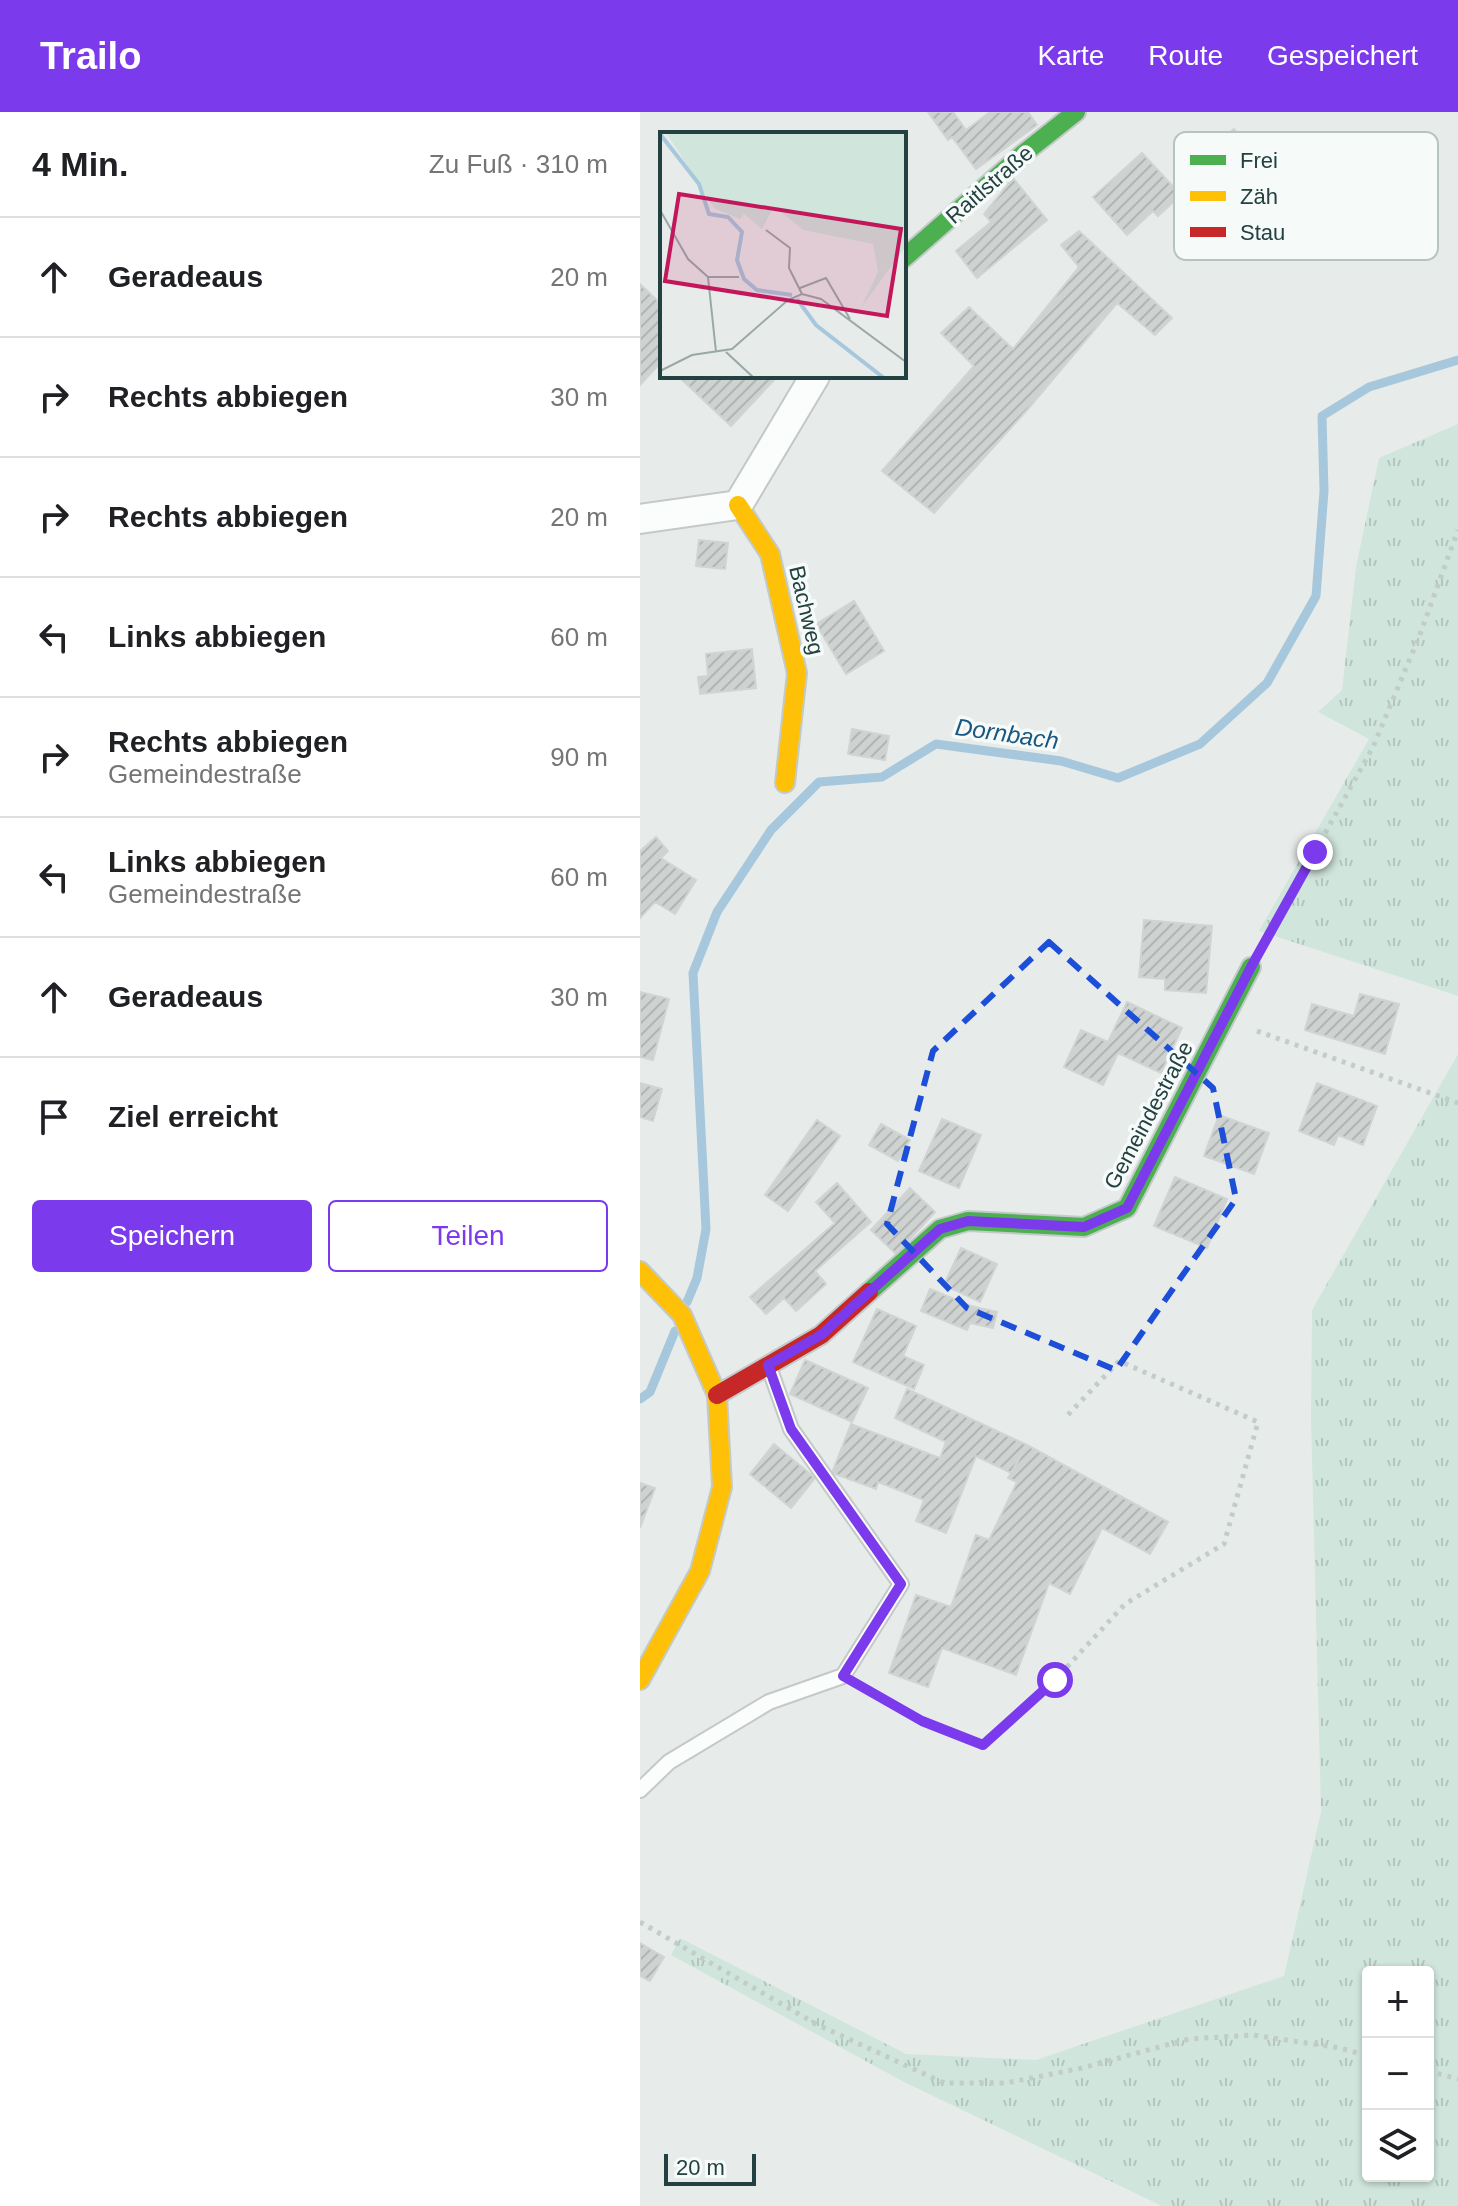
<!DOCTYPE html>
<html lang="de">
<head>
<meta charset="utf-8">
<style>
	:root { --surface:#fff; --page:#f2f2f2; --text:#202124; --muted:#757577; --line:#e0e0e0; --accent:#7c3aed }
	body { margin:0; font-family:Helvetica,sans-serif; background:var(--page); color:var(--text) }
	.controls { position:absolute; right:24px; bottom:24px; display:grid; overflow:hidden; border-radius:8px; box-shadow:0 2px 6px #0004 }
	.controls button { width:72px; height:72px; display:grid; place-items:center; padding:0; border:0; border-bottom:2px solid var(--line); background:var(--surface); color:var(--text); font:40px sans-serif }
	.scale { position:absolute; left:24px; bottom:20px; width:92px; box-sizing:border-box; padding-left:8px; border:4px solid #234140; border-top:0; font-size:22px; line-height:28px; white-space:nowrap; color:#234140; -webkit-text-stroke:6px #f6faf9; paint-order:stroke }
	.stop { position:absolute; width:24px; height:24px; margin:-18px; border:6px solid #7c3aed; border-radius:50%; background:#fff }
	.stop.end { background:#7c3aed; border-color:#fff; box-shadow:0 2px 8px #0008 }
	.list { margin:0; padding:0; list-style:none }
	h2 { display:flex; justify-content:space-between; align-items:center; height:104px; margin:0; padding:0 32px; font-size:34px }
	h2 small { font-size:26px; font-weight:400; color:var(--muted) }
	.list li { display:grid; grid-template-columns:52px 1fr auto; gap:24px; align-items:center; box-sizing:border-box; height:120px; padding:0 32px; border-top:2px solid var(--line) }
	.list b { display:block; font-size:30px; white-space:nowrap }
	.list p { margin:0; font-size:26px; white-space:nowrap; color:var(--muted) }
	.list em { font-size:26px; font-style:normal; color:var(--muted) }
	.actions { display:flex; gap:16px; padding:24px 32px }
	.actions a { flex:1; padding:18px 0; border:2px solid var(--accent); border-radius:8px; text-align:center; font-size:28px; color:var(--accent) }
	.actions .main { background:var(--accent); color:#fff }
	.icon { flex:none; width:44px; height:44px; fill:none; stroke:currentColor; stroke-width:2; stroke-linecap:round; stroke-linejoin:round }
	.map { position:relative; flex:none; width:818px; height:2094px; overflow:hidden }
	header { display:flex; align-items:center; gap:48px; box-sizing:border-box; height:112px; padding:0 40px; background:var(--accent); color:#fff }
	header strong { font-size:38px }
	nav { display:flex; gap:44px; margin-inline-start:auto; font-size:28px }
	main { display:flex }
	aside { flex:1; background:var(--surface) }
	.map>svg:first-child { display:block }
	.grass { fill:url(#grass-tufts); fill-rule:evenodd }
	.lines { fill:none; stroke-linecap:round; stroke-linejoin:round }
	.stream { stroke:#a7c8dc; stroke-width:9 }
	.building { fill:url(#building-hatch); stroke:#d0d5d4; stroke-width:2 }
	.lane-casing { stroke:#c4c9c8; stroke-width:18 }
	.street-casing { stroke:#c4c9c8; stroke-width:32 }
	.fast-casing { stroke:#c3cac9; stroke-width:22 }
	.slow-casing { stroke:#c3cac9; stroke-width:22 }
	.jam-casing { stroke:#c3cac9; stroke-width:22 }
	.path { stroke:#c2cccb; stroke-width:5; stroke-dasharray:4 6; stroke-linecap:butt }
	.lane { stroke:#fbfcfc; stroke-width:14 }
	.street { stroke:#fbfcfc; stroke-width:28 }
	.fast { stroke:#4caf50; stroke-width:18 }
	.slow { stroke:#ffc107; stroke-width:18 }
	.jam { stroke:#c62828; stroke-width:18 }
	.route { stroke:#7c3aed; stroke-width:10 }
	.marked { fill:none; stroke:#1d4ed8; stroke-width:6; stroke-dasharray:16 10; stroke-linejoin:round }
	.labels { text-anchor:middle; stroke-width:7; stroke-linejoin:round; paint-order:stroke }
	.street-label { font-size:22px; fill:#234140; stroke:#f6faf9 }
	.water-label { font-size:24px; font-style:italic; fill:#1a5780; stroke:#f6faf9 }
	.inset-river { fill:none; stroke:#a7c8dc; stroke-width:4 }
	.inset-road { fill:none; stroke:#99a8a7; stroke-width:2 }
	.view { fill:#c2185b; fill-opacity:0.15; stroke:#c2185b; stroke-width:4 }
	.inset-edge { fill:none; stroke:#234140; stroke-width:4 }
	.key { fill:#f6faf9; stroke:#b7c2c2; stroke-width:2 }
	.key-label { font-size:22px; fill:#234140 }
</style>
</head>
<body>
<header>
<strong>Trailo</strong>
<nav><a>Karte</a><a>Route</a><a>Gespeichert</a></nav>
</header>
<main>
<aside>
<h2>4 Min.<small>Zu Fuß · 310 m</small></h2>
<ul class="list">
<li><svg class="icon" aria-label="ahead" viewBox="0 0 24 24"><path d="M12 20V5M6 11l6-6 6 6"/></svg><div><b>Geradeaus</b></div><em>20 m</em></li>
<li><svg class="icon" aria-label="right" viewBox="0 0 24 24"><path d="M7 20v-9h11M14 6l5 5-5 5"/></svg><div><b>Rechts abbiegen</b></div><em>30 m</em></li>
<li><svg class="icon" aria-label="right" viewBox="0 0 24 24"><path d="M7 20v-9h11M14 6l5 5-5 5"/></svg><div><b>Rechts abbiegen</b></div><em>20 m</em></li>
<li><svg class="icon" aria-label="left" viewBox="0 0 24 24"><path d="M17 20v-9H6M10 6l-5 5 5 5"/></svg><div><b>Links abbiegen</b></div><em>60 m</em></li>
<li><svg class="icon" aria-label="right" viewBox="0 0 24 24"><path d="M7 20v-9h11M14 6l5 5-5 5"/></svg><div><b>Rechts abbiegen</b><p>Gemeindestraße</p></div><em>90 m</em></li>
<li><svg class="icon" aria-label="left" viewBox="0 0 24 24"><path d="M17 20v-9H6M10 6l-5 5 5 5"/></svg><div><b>Links abbiegen</b><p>Gemeindestraße</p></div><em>60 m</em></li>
<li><svg class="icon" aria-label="ahead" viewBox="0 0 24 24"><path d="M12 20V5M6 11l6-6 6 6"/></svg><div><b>Geradeaus</b></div><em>30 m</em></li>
<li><svg class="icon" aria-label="arrive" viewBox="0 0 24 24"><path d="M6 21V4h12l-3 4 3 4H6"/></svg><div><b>Ziel erreicht</b></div></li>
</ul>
<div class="actions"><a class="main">Speichern</a><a>Teilen</a></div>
</aside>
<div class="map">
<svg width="818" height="2094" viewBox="0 0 818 2094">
	<defs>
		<pattern id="grass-tufts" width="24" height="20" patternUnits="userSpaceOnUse" patternTransform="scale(2)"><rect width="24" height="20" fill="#d0e5dc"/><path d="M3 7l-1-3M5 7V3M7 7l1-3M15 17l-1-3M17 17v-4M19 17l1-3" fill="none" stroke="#b2c6be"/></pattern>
		<pattern id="building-hatch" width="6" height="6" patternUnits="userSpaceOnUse" patternTransform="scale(2)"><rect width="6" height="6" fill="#ced3d2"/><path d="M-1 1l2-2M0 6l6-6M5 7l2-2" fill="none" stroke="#b1b6b5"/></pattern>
	</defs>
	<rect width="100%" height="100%" fill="#e7eceb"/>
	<path class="grass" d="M 818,312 L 818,884 L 619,819 L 729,627 L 678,600 L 702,578 L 716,455 L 739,346 Z
		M 818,942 L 818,2094 L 522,2094 L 264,1970 L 31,1843 L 40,1826 L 266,1942 L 396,1948 L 644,1864 L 681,1700 L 671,1307 L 672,1198 ZM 728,1860 L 788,1860 L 788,2064 L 728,2064 Z"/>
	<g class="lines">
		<path class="stream" d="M 47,1190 L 57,1166 L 66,1117 L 53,861 L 77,800 L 131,718 L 179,670 L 242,665 L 296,632 L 421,649 L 478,666 L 560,632 L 627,571 L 676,484 L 684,379 L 682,304 L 729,275 L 818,248
			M 0,1287 L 10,1280 L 35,1219"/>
	</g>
	<path class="building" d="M 288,0 L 313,0 L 326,18 L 350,0 L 388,0 L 397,13 L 336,57 L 312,25 L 308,28 Z
		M 594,17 L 616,45 L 582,73 L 559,45 Z
		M 502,41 L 541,83 L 518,104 L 513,99 L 487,123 L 453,85 Z
		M 373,66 L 407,108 L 337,166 L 316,139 L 351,110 L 344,102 Z
		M 439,119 L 532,206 L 515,223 L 477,191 L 387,298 L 294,401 L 242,359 L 334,254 L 301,221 L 329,195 L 373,237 L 439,155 L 421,133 Z
		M 0,172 L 22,193 L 22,249 L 0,273 Z
		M 38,264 L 132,264 L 135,267 L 91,314 Z
		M 59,428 L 88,431 L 85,457 L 56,454 Z
		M 214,489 L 244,539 L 206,562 L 176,512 Z
		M 112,537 L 116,576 L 60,582 L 58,565 L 68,564 L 66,542 Z
		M 212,617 L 249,624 L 245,648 L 208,642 Z
		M 16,725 L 28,739 L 21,746 L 56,768 L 35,802 L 15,790 L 0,806 L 0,739 Z
		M 504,808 L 572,814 L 566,881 L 525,878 L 525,867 L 499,865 Z
		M 0,880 L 29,887 L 13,948 L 0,945 Z
		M 720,882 L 759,892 L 745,942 L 665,918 L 672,892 L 714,904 Z
		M 487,890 L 542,916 L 521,961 L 478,941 L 463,973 L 424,955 L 441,918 L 468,930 Z
		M 0,971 L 22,977 L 13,1009 L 0,1005 Z
		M 677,971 L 737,994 L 723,1033 L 698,1023 L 694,1033 L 659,1019 Z
		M 579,1003 L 629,1021 L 614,1062 L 564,1044 Z
		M 302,1007 L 341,1023 L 319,1076 L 279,1059 Z
		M 177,1008 L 200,1024 L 148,1099 L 125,1083 Z
		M 241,1012 L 270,1028 L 258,1049 L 229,1033 Z
		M 535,1065 L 587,1087 L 567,1136 L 514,1114 Z
		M 197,1071 L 231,1110 L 175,1159 L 186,1172 L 156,1199 L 144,1186 L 126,1202 L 110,1185 L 195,1111 L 176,1090 Z
		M 270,1076 L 295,1100 L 256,1142 L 231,1118 Z
		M 321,1136 L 357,1152 L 340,1190 L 304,1173 Z
		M 290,1177 L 331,1194 L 357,1200 L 353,1216 L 330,1211 L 327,1218 L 281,1199 Z
		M 237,1197 L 276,1214 L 263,1244 L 284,1253 L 274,1277 L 213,1250 Z
		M 165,1248 L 228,1276 L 212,1310 L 150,1282 Z
		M 267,1277 L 387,1333 L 371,1361 L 336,1344 L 306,1421 L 276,1409 L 284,1388 L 238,1370 L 236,1377 L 192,1361 L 211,1312 L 300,1346 L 306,1330 L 255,1306 Z
		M 134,1332 L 175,1366 L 151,1396 L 110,1362 Z
		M 387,1333 L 528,1410 L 510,1442 L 462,1416 L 430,1482 L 409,1471 L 376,1563 L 302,1536 L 288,1575 L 249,1561 L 276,1483 L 311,1495 L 336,1423 L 349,1428 L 377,1370 L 368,1366 Z
		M 0,1371 L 15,1376 L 0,1416 Z
		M 0,1831 L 24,1845 L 10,1869 L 0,1864 Z"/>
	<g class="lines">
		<g class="lane-casing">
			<path id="lane" d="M 0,1678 L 29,1650 L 129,1590 L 203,1564 L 261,1472 L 151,1317 L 129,1255"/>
		</g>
		<g class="street-casing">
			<path id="street" d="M 0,407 L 98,393 L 175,264"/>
		</g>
		<g class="fast-casing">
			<path id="fast" d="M 264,146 L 383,42 L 436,0
				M 229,1180 L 300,1117 L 328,1109 L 444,1115 L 487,1096 L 611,855"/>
		</g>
		<g class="slow-casing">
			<path id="slow" d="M 98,393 L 130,442 L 157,561 L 145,671
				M 0,1159 L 42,1203 L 77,1283 L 82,1375 L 60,1459 L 0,1568"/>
		</g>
		<g class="jam-casing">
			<path id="jam" d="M 77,1283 L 181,1223 L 229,1180"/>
		</g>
		<path class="path" d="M 627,826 L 733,635 L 779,525 L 818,418
			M 617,919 L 818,991
			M 221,1575 L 282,1609 L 343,1633 L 415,1568 L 485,1492 L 584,1432 L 618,1310 L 479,1249 L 425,1306
			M 0,1810 L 176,1912 L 304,1971 L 366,1971 L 442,1956 L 549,1927 L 613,1923 L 700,1936 L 728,1944
			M 788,1959 L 818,1967"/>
		<use href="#lane" class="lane"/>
		<use href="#street" class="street"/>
		<use href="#fast" class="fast"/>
		<use href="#slow" class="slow"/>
		<use href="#jam" class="jam"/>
	</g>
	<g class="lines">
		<path class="route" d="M 415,1568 L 343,1633 L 282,1609 L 203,1564 L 261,1472 L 151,1317 L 128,1253 L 181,1223 L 300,1117 L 328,1109 L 444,1115 L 487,1096 L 611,855 L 675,740"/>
	</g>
	<path class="marked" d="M 409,830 L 573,976 L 596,1087 L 476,1258 L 327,1196 L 247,1112 L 293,939 Z"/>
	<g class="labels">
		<g class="street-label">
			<text transform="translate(349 72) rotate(-41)" y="8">Raitlstraße</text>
			<text transform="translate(167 498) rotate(77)" y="8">Bachweg</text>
			<text transform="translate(508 1003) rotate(-62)" y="8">Gemeindestraße</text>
		</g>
		<g class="water-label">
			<text transform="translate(367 622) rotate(8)" y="8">Dornbach</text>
		</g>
	</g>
	<g transform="translate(20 20)">
		<rect width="246" height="246" fill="#e7eceb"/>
		<path d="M 6,0 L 246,0 L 246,114 L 201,176 L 218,140 L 213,112 L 143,98 L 114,74 L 102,97 L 84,82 L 80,87 L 54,76 Z" fill="#d0e5dc"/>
		<path class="inset-river" d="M 0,2 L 39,52 L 49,82 L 68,85 L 82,100 L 77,128 L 84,147 L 97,158 L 132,163M 137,167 L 156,193 L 224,246"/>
		<path class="inset-road" d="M 0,78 L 28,127 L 48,145 L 56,220M 106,98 L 130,116 L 129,136 L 142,162M 48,145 L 79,145M 140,156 L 166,146 L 190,187M 66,220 L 94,246M 0,239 L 32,223 L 72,217 L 128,168 L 142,162 L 161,167 L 246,230"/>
		<path class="view" d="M 19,62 L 241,97 L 227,184 L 5,149 Z"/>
		<rect width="246" height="246" class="inset-edge"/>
	</g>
	<rect x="534" y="20" width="264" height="128" rx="12" class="key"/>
	<rect x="550" y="43" width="36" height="10" fill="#4caf50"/>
	<rect x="550" y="79" width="36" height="10" fill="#ffc107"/>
	<rect x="550" y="115" width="36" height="10" fill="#c62828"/>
	<g class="key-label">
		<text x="600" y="56">Frei</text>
		<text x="600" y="92">Zäh</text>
		<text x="600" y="128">Stau</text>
	</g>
</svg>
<div class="controls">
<button>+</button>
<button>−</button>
<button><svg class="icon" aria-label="layers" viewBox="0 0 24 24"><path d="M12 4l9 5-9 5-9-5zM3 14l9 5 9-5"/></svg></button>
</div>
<div class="scale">20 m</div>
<div class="stop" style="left:415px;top:1568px"></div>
<div class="stop end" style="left:675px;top:740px"></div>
</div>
</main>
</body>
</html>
